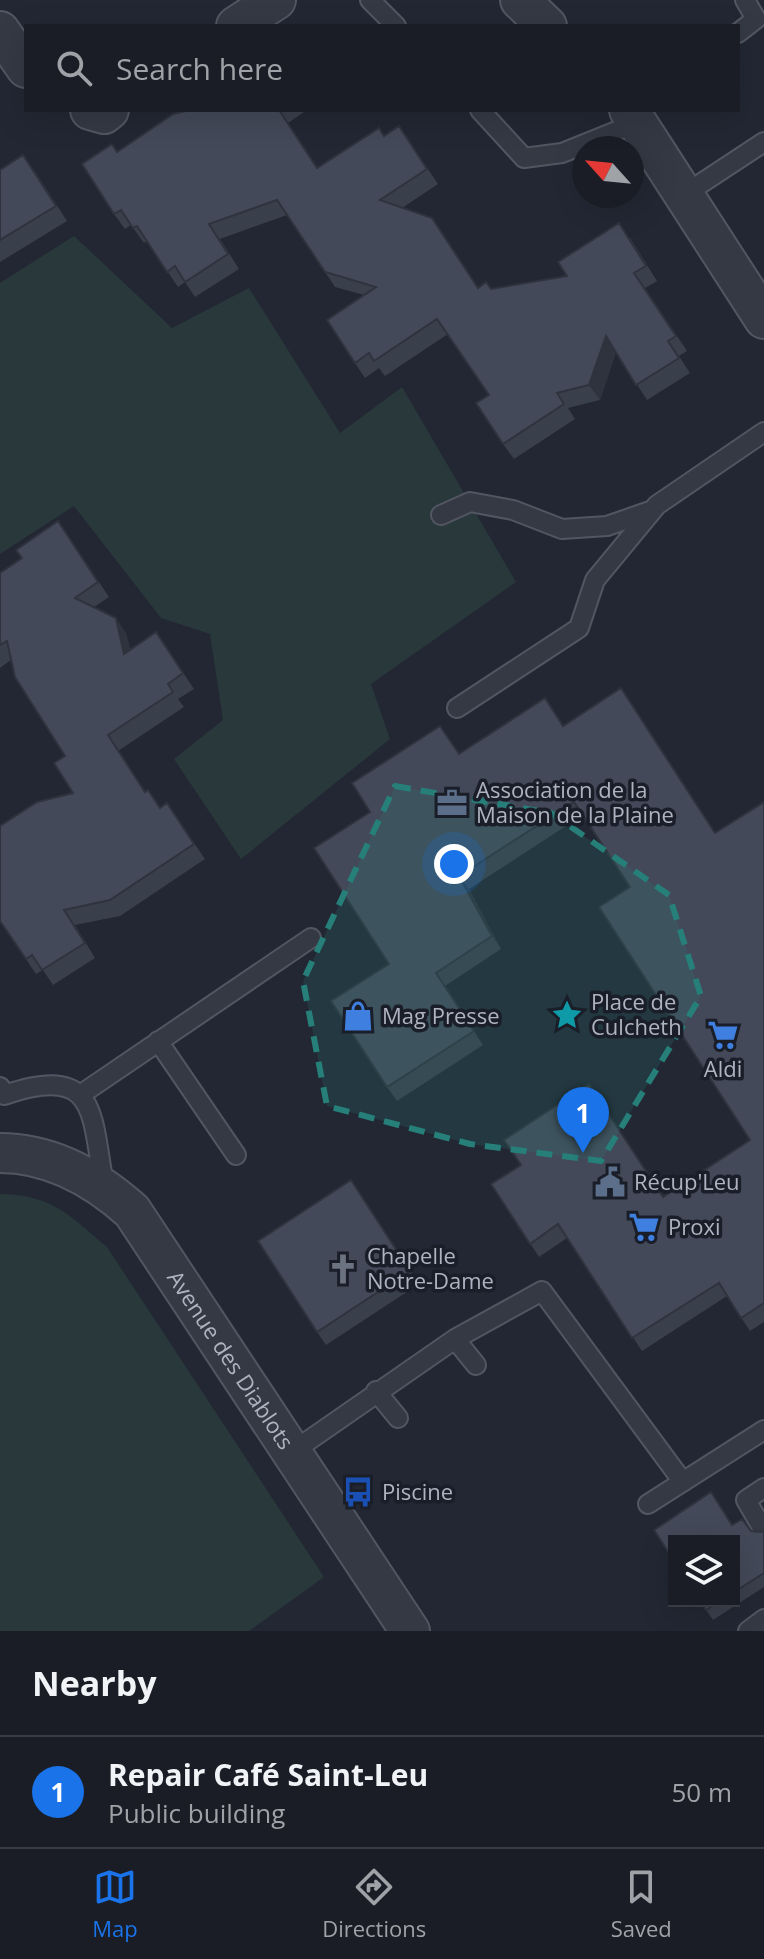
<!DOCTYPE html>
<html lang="en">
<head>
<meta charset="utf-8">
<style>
	:root { --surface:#1a1d26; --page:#23262e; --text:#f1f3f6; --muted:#9fa2a7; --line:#383b43; --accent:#1a73e8 }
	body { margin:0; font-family:"Open Sans",sans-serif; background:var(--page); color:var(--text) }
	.controls { position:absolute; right:24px; bottom:24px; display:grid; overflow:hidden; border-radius:0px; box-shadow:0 8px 32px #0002 }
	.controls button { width:72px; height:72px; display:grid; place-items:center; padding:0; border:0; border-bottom:2px solid var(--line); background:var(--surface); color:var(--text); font:40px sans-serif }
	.compass { position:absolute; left:572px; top:136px; width:72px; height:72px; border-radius:50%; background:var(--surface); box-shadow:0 8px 32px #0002; rotate:297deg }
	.you { position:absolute; left:454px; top:864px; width:28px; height:28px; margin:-20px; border:6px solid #fff; border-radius:50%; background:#1a73e8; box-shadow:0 0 0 12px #1a73e833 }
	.badge { display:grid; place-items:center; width:52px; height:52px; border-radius:50%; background:var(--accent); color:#fff; font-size:26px; font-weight:700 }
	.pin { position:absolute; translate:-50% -66px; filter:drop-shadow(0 2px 4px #0008) }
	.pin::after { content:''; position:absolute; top:42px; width:28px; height:24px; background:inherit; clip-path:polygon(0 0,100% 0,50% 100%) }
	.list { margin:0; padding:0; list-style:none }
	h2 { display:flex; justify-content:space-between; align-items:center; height:104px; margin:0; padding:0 32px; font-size:34px }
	h2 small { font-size:26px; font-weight:400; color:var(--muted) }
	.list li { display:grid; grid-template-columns:52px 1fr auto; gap:24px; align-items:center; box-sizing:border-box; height:112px; padding:0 32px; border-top:2px solid var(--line) }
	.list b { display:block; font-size:30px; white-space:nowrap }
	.list p { margin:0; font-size:26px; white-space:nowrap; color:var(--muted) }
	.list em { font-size:26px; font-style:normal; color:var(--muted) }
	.icon { flex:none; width:44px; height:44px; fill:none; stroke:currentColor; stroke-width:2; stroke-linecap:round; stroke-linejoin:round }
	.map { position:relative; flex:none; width:764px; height:1631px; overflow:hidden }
	.search { position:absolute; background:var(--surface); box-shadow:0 8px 32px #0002; left:24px; right:24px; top:24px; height:88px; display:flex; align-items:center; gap:20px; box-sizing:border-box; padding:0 28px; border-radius:0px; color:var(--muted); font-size:30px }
	.sheet { height:216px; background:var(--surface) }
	nav { display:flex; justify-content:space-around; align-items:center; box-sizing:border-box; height:112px; border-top:2px solid var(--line); background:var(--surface); font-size:22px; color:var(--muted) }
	nav a { display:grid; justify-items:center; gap:4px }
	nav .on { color:var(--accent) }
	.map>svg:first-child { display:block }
	.green { fill:#29383a }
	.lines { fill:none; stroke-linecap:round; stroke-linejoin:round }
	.lane-casing { stroke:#525662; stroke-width:22 }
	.street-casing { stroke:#525662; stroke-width:42 }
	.lane { stroke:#353944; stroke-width:18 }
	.street { stroke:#353944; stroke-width:38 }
	.wall { fill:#3a3f4c }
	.shaded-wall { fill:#2f333e }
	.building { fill:#434958; stroke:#2f333e; stroke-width:2 }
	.marked { fill:#277f7a; fill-opacity:0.2; stroke:#277f7a; stroke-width:6; stroke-dasharray:16 10; stroke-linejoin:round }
	.labels { text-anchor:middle; stroke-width:7; stroke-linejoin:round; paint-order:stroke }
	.poi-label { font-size:22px; fill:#afb3c1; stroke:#1a1e29; text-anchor:start }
	.street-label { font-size:22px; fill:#afb3c1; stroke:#1a1e29 }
</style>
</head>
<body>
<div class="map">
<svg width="764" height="1631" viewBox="0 0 764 1631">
	<rect width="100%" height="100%" fill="#222733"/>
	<path class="green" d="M 74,236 L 172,328 L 249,288 L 340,433 L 402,387 L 516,582 L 371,684 L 390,739 L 241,859 L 174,759 L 223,720 L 210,634 L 161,618 L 74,506 L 0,554 L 0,283 Z
		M 0,1194 C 53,1195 69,1215 107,1247 L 324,1577 L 249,1631 L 0,1631 Z"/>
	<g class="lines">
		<g class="lane-casing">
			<path id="lane" d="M 370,0 L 396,26
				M 738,33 L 756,19 L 745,0
				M 480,110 L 524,158 L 562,153 L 639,122
				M 685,194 L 764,142
				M 441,515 L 470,502 L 513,510 L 562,529 L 607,526 L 650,511
				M 457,708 L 579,628 L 595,580 L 657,505 L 764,432
				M 158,1041 L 236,1155
				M 0,1087 L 4,1095 C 98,1063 91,1113 104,1185
				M 80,1095 L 311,938
				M 455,1339 L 476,1365
				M 376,1391 L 398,1418
				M 292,1452 L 455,1339 L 542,1291 L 683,1482
				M 764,1488 L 746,1500 L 764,1531
				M 648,1504 L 764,1430
				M 748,1631 L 764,1619"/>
		</g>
		<g class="street-casing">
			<g id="street">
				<path d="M 520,0 L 547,26"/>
				<path d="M 236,26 L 276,0"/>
				<path d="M 0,31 L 26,68"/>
				<path d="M 90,110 L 104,114 L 109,110"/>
				<path d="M 629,110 L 764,319"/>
				<path id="s1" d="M 0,1153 C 51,1153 95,1178 132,1211 L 410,1631"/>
			</g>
		</g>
		<use href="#lane" class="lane"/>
		<use href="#street" class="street"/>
	</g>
	<path class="wall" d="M 190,110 L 307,110 L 288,123 L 318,168 L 384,136 L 399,126 L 438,184 L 402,208 L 478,288 L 491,289 L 567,276 L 630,238 L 657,281 L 645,288 L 687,351 L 679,356 L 690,373 L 647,400 L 616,352 L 600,400 L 568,408 L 575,419 L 514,459 L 503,444 L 489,395 L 448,334 L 385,376 L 379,368 L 365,378 L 355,363 L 364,295 L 335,287 L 287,215 L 220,239 L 239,269 L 195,297 L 185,282 L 178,287 L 147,241 L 144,243 L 131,225 L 125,229 L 114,214 L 117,151 Z
		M 0,170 L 34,170 L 67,221 L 0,262 Z
		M 58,521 L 109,597 L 94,607 L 126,633 L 130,649 L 156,632 L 194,689 L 178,699 L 184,707 L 118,751 L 145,792 L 160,807 L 167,803 L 205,859 L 120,916 L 75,925 L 95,958 L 53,985 L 43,970 L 36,974 L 0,921 L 73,793 L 65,756 L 11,660 L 0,668 L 0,573 L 22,558 Z
		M 564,725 L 715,833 L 764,802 L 764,1322 L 750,1331 L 727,1296 L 642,1351 L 567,1238 L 539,1257 L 491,1184 L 663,1197 L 750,1140 L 630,887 L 583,815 L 469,889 L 501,949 L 445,986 L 483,1045 L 397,1101 L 387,1087 L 389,964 Z
		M 360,1193 L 419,1284 L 326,1345 L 317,1332 Z
		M 732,1525 L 751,1531 L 763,1532 L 764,1530 L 764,1587 L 713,1620 L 700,1601 L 734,1601 L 734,1541 Z"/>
	<path class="shaded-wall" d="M 606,336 L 616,351 L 600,400 L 589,385 Z
		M 116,618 L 126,633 L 134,669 L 124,654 Z
		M 459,876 L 469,889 L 501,949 L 492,936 Z"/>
	<path class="building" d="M 190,110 L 279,110 L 317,168 L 379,128 L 384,136 L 399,126 L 427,169 L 380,200 L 432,218 L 478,288 L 486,282 L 491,289 L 567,276 L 558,262 L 619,223 L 646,266 L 634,273 L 676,336 L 668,341 L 679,358 L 636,385 L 606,336 L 589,385 L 557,393 L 564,404 L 503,444 L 476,403 L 489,395 L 437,319 L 374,361 L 369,353 L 355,363 L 327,320 L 376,287 L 325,272 L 277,200 L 209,224 L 228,254 L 185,282 L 175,266 L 167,272 L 137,226 L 133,228 L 121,210 L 114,214 L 82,164 L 112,144 L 117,152 L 173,114 Z
		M 23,155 L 56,206 L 0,240 L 0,170 Z
		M 58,521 L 98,582 L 75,598 L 116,618 L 124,654 L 156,632 L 183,673 L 168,684 L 173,692 L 108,735 L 145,792 L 148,790 L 160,808 L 167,803 L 194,844 L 110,900 L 64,910 L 85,943 L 42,970 L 32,955 L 26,959 L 0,921 L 0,826 L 37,802 L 73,793 L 54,763 L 65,756 L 15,677 L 7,641 L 0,645 L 0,573 L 22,558 L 16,550 Z
		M 621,688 L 715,833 L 764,802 L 764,1303 L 741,1318 L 719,1283 L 632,1338 L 558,1224 L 530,1244 L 491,1184 L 521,1165 L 504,1140 L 589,1084 L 663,1197 L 750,1140 L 599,907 L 630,887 L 574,802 L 459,876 L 492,936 L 436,973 L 474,1031 L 387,1087 L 331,1001 L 389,964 L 314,848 L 370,812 L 352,783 L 440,726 L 459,754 L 545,698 L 563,726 Z
		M 351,1180 L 410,1271 L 317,1332 L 258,1241 Z
		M 711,1492 L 732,1525 L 742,1519 L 751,1531 L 763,1532 L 764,1530 L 764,1573 L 734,1592 L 734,1541 L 674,1541 L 674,1561 L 654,1530 Z
		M 700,1601 L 721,1601 L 706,1610 Z"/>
	<path class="marked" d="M 395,786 L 551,813 L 669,895 L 701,996 L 601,1161 L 470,1144 L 327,1106 L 303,981 Z"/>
	<defs>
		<g id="office-bare" transform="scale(2.4)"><path d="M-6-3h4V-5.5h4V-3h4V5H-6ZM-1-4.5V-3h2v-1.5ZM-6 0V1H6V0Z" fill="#5c6f8a" stroke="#1a1e29" stroke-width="2.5" paint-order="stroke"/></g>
		<g id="sight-bare" transform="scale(2.4)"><path d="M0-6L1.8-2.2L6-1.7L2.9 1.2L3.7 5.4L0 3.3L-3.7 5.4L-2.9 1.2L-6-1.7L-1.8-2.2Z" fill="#0f9aa8" stroke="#1a1e29" stroke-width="2.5" paint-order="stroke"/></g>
		<g id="shop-bare" transform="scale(2.4)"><path d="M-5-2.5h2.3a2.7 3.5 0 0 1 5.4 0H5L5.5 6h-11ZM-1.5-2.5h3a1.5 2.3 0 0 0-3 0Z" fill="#3f7fe0" stroke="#1a1e29" stroke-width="2.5" paint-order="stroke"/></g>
		<g id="supermarket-bare" transform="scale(2.4)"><path d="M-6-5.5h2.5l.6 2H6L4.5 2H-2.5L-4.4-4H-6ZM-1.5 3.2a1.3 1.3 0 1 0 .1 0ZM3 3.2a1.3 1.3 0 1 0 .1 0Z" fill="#3f7fe0" stroke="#1a1e29" stroke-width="2.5" paint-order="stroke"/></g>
		<g id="civic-bare" transform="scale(2.4)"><path d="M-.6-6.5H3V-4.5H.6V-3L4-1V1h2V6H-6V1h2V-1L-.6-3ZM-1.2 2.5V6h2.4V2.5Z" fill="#5c6f8a" stroke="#1a1e29" stroke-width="2.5" paint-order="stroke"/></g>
		<g id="church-bare" transform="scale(2.4)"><path d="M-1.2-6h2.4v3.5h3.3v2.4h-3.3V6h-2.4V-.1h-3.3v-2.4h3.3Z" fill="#6b7280" stroke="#1a1e29" stroke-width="2.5" paint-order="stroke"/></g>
		<g id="bus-bare" transform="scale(2.4)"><path d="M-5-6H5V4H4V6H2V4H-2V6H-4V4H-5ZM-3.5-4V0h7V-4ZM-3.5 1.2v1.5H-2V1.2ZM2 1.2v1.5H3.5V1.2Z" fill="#1a4fb4" stroke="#1a1e29" stroke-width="2.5" paint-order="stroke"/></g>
	</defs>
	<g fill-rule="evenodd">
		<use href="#office-bare" x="452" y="803"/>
		<use href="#sight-bare" x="567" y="1015"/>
		<use href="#shop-bare" x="358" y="1016"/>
		<use href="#supermarket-bare" x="723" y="1035"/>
		<use href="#civic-bare" x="610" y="1182"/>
		<use href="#supermarket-bare" x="644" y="1227"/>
		<use href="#church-bare" x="343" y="1269"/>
		<use href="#bus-bare" x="358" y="1492"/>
	</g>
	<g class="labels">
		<g class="poi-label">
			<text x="476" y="798">Association de la<tspan x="476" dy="25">Maison de la Plaine</tspan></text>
			<text x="591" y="1010">Place de<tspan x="591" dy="25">Culcheth</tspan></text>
			<text x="382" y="1024">Mag Presse</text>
			<text x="723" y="1077" text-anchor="middle">Aldi</text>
			<text x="634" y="1190">Récup'Leu</text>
			<text x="668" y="1235">Proxi</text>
			<text x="367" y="1264">Chapelle<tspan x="367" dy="25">Notre-Dame</tspan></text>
			<text x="382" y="1500">Piscine</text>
		</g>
		<g class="street-label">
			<text dy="8" stroke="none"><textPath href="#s1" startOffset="326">Avenue des Diablots</textPath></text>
		</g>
	</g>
</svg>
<div class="controls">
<button><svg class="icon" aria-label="layers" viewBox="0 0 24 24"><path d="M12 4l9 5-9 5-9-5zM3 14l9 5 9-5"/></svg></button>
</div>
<svg class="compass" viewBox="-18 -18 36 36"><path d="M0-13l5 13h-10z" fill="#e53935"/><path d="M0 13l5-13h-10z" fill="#9fa2a7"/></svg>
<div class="you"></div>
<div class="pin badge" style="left:583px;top:1153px">1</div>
<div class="search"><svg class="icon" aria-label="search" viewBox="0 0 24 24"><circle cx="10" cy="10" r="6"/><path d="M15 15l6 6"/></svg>Search here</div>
</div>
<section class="sheet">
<h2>Nearby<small></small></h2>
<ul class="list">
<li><span class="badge">1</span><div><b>Repair Café Saint-Leu</b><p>Public building</p></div><em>50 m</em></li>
</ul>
</section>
<nav>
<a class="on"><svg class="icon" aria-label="map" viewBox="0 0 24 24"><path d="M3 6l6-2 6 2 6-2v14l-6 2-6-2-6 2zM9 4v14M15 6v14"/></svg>Map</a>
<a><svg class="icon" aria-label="directions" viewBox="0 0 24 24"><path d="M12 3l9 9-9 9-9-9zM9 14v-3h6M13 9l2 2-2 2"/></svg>Directions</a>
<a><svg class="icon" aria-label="saved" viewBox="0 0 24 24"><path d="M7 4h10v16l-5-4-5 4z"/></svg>Saved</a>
</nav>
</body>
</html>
